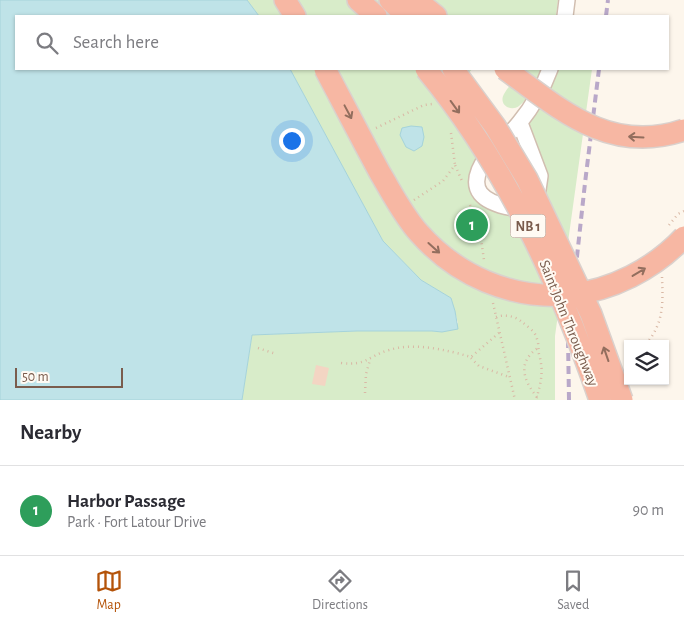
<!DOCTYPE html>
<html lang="en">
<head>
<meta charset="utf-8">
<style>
	:root { --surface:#fff; --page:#f7f7f7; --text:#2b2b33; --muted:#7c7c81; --line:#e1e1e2; --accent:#b45309 }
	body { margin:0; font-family:"Alegreya Sans",sans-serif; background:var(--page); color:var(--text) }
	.controls { position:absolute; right:15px; bottom:15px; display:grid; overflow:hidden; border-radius:0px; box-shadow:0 1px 4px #0004 }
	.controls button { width:45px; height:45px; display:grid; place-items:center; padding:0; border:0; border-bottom:1px solid var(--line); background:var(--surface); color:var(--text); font:25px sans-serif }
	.scale { position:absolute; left:15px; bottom:12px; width:108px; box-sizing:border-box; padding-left:5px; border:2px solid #7a5c4d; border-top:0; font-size:14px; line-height:18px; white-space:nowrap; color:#7a5c4d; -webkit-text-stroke:4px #fffaf3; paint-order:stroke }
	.you { position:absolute; left:291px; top:140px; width:18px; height:18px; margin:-12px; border:4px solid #fff; border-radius:50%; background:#1a73e8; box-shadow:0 0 0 8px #1a73e833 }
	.badge { display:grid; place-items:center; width:32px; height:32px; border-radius:50%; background:var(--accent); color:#fff; font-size:16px; font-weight:700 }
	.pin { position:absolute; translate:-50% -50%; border:2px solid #fff; box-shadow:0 1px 5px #0006 }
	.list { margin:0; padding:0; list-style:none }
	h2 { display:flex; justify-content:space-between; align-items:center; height:65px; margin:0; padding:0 20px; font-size:21px }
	h2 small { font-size:16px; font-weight:400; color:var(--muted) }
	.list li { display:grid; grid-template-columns:32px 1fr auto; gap:15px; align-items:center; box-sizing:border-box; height:90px; padding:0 20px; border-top:1px solid var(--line) }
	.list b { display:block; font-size:19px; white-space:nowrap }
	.list p { margin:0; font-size:16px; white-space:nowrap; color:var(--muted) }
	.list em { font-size:16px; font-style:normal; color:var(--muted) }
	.icon { flex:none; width:28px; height:28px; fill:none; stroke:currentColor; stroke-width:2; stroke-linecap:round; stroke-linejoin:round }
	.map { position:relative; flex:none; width:684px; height:400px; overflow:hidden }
	.search { position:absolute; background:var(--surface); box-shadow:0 1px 4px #0004; left:15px; right:15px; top:15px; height:55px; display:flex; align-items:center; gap:12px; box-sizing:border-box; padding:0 18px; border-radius:0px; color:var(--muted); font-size:19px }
	.sheet { height:155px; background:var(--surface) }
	nav { display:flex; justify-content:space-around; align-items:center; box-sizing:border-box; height:70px; border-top:1px solid var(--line); background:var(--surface); font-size:14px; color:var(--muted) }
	nav a { display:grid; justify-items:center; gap:2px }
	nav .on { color:var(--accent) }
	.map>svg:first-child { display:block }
	.green { fill:#d8ecc9 }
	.water { fill:#bfe3e8; stroke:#a5d3da }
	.building { fill:#f3d5c3 }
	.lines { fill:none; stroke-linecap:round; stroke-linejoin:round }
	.minor-casing { stroke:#d1beb0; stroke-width:18 }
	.highway-casing { stroke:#dad1cd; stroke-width:24 }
	.path { stroke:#d9b8a5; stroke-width:2.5; stroke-dasharray:1 4; stroke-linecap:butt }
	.minor { stroke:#fff; stroke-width:15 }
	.highway { stroke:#f7b7a3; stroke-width:21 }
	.rail { stroke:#b9a8c9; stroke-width:4; stroke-dasharray:8 5; stroke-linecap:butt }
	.highway-bridge-casing { stroke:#dad1cd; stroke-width:24; stroke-linecap:butt }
	.highway-bridge { stroke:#f7b7a3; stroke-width:21 }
	.oneway { stroke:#936e5e }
	.labels { text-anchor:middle; stroke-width:4; stroke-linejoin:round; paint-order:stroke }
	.shield { fill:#fffaf3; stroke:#a28b7f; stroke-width:1 }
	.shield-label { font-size:14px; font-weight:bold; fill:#7a5c4d }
	.street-label { font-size:15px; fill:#7a5c4d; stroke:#fffaf3 }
</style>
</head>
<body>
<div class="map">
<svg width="684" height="400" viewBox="0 0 684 400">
	<rect width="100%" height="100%" fill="#fdf6ec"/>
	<path class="green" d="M 247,0 L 558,0 L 556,16 L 259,16 Z
		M 290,69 L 472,69 L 465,78 L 466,140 L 484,118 L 515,128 L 480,168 L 484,198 L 529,203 L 520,123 L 550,69 L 592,69 L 555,336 L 555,400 L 242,400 L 252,335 L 357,331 L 432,331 L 442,332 L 458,323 L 451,298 L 421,280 L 383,241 Z
		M 523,69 L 542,69 C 537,81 530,98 519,106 C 511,112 498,105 504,94 C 509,85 518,78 523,69 Z"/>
	<path class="water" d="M 0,0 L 247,0 L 259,16 L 16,16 L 16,69 L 290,69 L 383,241 L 421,280 L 451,298 L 455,311 L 458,329 L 442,332 L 432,331 L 357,331 L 252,335 L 242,400 L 0,400 Z
		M 411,126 L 422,127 L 424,137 L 422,146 L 414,151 L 406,147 L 400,135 L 402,128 Z"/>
	<path class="building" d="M 316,365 L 329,368 L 325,386 L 312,384 Z"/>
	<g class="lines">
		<g class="minor-casing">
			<path id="minor" d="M 565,16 L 567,0
				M 520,123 L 540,176 L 538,190 L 529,204 L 519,209 C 484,204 462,191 488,155 C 498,143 511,134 520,122 C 533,106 543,88 550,69"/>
		</g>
		<g class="highway-casing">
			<path id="highway" d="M 285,0 L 295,16
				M 358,0 L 376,16
				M 390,0 L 407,16
				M 416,0 L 436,16"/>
		</g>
		<path class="path" d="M 376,128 L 424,105 L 432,104
			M 451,133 L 455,165
			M 414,200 L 443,181 L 455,165 L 462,181
			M 470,205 L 481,239 L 484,260
			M 669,225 L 678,214 L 684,211
			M 481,237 L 488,216
			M 493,303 L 515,400
			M 496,317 C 505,314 515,316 522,322 C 527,326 536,332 537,339 C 539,344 538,349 539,354 C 544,372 541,382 536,400
			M 646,344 C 664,323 663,303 662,277
			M 258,348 L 276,354
			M 471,358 L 479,366 L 509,377
			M 341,363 C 367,366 368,356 389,350 C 414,342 447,350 471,357 L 500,332
			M 365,393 L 366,374 L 370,360
			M 537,397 C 523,380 517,362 538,348"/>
		<use href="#minor" class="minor"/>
		<use href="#highway" class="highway"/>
		<path class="rail" d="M 606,16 L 608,0
			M 569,400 L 568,339 L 585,183 L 599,69"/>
		<g class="highway-bridge-casing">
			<path id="highway-bridge" d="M 325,69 C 343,103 361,138 380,173 C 392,193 403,215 419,233 C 457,276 511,299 568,295 C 611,291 654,269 684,237
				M 426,69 C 506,166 559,281 600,400
				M 453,69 L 495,126 L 527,179 L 591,314 L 622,400
				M 505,69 C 561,110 610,155 684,130"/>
		</g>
		<use href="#highway-bridge" class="highway-bridge"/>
	</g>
	<defs><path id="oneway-shaft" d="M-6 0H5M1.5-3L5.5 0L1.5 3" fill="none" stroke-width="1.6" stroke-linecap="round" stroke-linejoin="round" transform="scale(1.25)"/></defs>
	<g class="oneway">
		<use href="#oneway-shaft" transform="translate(455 107) rotate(54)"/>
		<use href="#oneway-shaft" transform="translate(348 112) rotate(62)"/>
		<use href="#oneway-shaft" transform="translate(636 137) rotate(-177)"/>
		<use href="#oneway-shaft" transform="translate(434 248) rotate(42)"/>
		<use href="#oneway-shaft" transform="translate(639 272) rotate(-31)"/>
		<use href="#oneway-shaft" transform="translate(606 354) rotate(-109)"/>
	</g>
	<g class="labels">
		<rect class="shield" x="510.5" y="214.5" width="35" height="23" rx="4"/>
		<g class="shield-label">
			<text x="528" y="231">NB 1</text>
		</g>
		<g class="street-label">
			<text transform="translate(569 323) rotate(68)" y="5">Saint John Throughway</text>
		</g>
	</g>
</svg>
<div class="controls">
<button><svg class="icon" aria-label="layers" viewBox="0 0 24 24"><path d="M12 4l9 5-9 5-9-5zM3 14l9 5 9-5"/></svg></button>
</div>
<div class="scale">50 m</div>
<div class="you"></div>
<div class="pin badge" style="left:472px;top:225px;background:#2e9e5b">1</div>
<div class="search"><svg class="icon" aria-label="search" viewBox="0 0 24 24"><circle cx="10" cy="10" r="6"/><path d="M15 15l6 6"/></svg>Search here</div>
</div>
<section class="sheet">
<h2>Nearby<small></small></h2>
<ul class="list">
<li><span class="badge" style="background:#2e9e5b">1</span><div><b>Harbor Passage</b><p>Park · Fort Latour Drive</p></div><em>90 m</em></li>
</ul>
</section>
<nav>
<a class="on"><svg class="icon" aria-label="map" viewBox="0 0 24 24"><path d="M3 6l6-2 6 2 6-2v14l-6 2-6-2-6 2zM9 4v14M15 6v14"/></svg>Map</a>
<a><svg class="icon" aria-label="directions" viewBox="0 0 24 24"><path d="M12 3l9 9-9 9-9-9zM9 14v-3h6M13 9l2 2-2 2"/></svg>Directions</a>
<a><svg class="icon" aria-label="saved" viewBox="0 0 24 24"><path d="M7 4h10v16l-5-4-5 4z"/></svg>Saved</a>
</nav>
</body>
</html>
